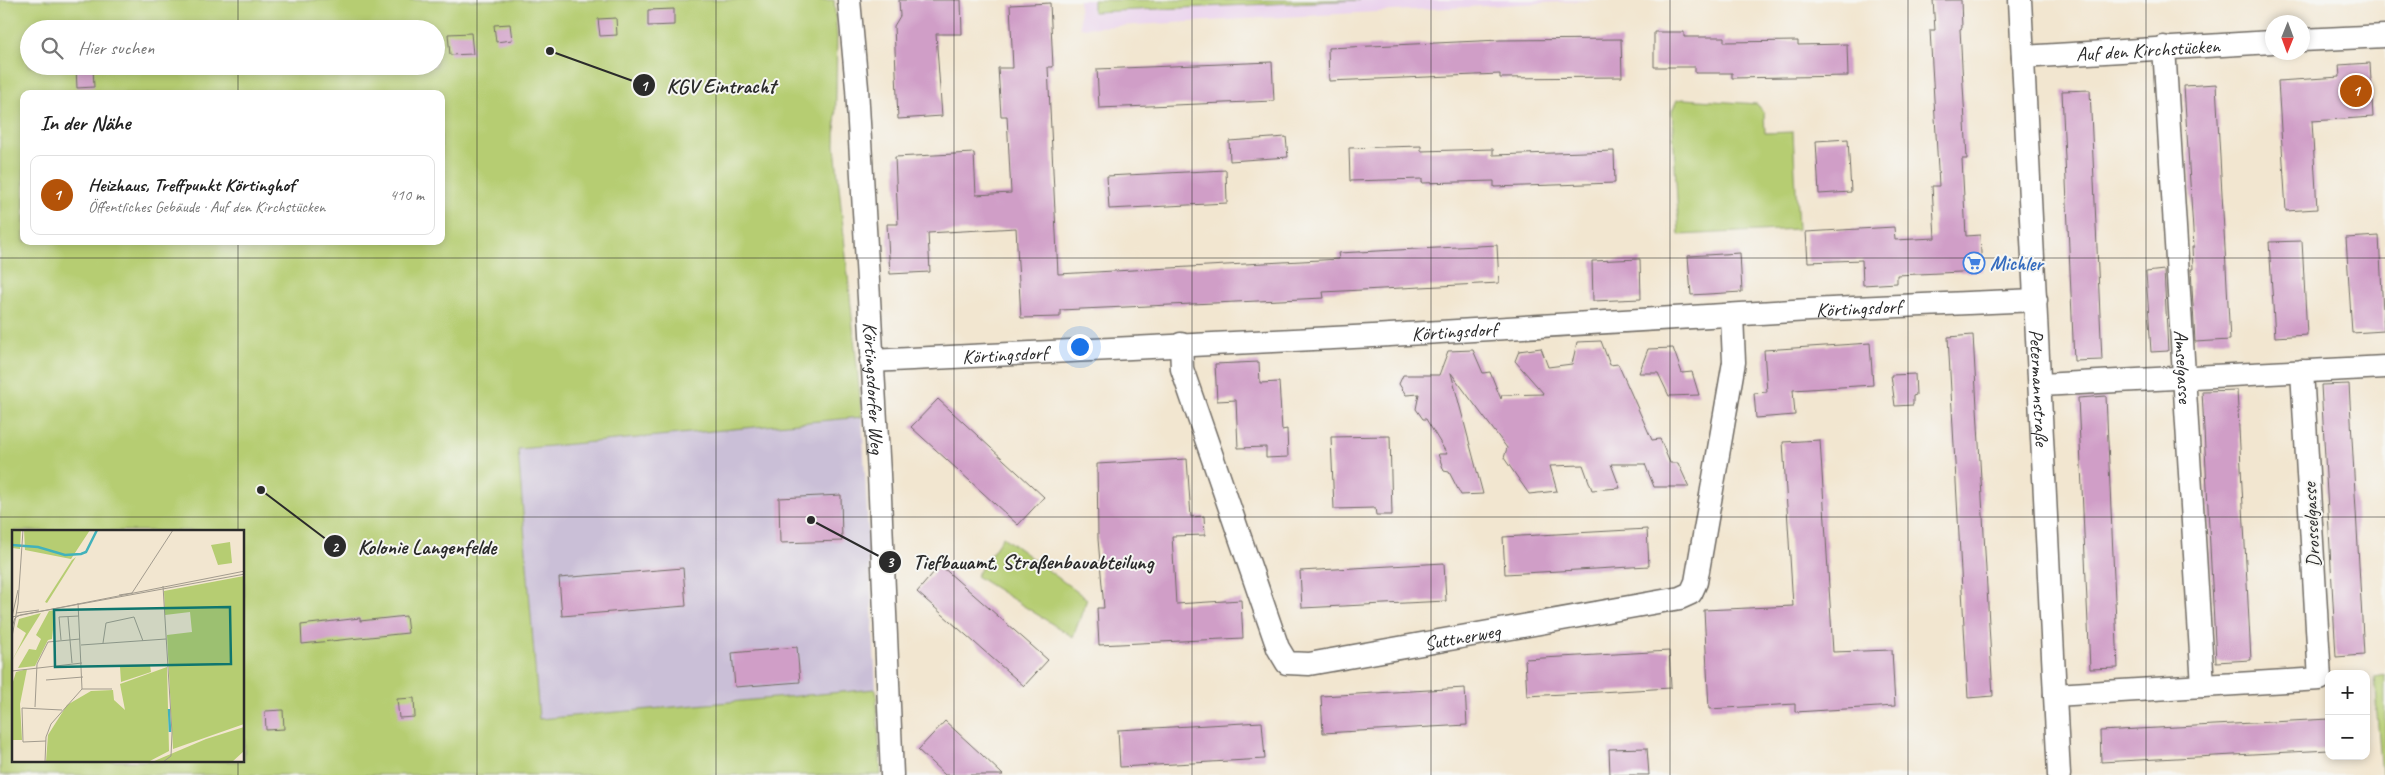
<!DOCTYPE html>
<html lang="de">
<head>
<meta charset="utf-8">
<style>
	:root { --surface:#fff; --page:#f2f2f2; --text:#222; --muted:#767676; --line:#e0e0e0; --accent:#b45309 }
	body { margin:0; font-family:Caveat,sans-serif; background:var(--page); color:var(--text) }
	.controls { position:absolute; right:15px; bottom:15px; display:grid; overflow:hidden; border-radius:10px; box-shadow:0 2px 8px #0003 }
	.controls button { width:45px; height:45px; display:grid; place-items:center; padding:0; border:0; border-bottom:1px solid var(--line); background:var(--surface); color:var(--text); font:25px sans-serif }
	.compass { position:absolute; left:2265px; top:15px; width:45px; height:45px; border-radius:50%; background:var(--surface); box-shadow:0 2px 8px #0003; rotate:181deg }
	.you { position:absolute; left:1079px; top:346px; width:18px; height:18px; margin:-12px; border:4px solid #fff; border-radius:50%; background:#1a73e8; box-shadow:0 0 0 8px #1a73e833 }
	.badge { display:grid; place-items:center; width:32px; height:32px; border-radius:50%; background:var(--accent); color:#fff; font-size:16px; font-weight:700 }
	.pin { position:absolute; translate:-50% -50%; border:2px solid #fff; box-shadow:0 1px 5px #0006 }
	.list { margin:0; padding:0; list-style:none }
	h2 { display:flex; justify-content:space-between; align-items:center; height:65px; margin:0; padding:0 20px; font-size:21px }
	h2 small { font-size:16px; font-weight:400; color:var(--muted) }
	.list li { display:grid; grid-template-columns:32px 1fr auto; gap:15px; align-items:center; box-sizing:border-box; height:80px; margin:0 10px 10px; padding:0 10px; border:1px solid var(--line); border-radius:10px }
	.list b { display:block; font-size:19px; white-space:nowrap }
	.list p { margin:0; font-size:16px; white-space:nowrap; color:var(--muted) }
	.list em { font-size:16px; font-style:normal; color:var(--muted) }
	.icon { flex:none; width:28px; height:28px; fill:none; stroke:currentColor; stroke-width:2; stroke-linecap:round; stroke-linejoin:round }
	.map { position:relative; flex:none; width:2385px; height:775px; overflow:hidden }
	.search { position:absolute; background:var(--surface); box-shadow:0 2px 8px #0003; left:20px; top:20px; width:425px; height:55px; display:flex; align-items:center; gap:12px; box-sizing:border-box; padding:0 18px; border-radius:28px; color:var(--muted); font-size:19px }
	.panel { position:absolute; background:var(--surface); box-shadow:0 2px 8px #0003; left:20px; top:90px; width:425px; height:155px; border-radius:10px }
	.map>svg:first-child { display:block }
	.built { fill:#ead1ed }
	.industrial { fill:#cabfd7 }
	.green { fill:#b6cd72; stroke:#707c4e; fill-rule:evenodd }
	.building { fill:#d09ec7 }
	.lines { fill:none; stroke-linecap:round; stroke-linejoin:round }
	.minor-casing { stroke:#716c65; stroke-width:25 }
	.minor { stroke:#fff; stroke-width:22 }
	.grid { fill:none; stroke:#2b2b2b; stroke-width:1; stroke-opacity:0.55 }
	.labels { text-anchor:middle; stroke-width:4; stroke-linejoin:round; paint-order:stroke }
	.street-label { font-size:20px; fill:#2b2b2b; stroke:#f6f6f2 }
	.shop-label { font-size:20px; font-weight:bold; fill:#366cbe; stroke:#f6f6f2; text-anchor:start }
	.inset-river { fill:none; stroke:#42b2bb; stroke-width:2.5 }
	.inset-road { fill:none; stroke:#a29b8e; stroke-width:1 }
	.view { fill:#0f766e; fill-opacity:0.15; stroke:#0f766e; stroke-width:2.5 }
	.inset-edge { fill:none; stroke:#2b2b2b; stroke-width:2.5 }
	.leader { fill:none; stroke:#2b2b2b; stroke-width:2 }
	.callout-dot { fill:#2b2b2b; stroke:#f6f6f2; stroke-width:2 }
	.mark-label { font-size:15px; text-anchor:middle; font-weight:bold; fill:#fff }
	.callout-label { font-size:21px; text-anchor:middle; font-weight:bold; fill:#2b2b2b; stroke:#f6f6f2; stroke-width:4; stroke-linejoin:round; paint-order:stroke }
</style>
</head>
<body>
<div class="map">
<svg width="2385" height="775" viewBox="0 0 2385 775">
	<rect width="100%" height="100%" fill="#f6f6f2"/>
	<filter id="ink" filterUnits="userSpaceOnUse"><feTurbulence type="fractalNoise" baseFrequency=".02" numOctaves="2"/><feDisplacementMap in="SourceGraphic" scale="10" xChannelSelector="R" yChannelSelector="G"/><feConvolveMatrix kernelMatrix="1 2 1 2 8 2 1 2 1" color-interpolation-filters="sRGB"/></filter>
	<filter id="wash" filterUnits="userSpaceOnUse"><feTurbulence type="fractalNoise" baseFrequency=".0096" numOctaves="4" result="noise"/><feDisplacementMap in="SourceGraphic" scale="20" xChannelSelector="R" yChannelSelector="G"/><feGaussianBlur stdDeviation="1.12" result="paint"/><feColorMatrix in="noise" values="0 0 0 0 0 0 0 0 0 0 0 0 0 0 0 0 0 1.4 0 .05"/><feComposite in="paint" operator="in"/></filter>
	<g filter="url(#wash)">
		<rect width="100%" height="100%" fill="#f2e6d0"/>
		<path class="built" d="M 1079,0 L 1596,0 L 1080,28 Z"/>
		<path class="industrial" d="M 862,417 L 876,689 L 539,719 L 518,449 Z"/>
		<path class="green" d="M 0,0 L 834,0 L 837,36 L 835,146 L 862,417 L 518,449 L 539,719 L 876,689 L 881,775 L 0,775 ZM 29,29 L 436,29 L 436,66 L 29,66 ZM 24,94 L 441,94 L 441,241 L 24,241 ZM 14,531 L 244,531 L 244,761 L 14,761 Z
			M 1093,0 L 1359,0 L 1093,12 Z
			M 1684,99 L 1757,104 L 1764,113 L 1765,133 L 1793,132 L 1798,229 L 1679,235 L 1672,111 L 1677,100 Z
			M 1003,537 L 1087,599 L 1073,637 L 976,576 Z
			M 2385,675 L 2385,775 L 2382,775 L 2374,677 Z"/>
		<g id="blocks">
			<path class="building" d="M 899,0 L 961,0 L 962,34 L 936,34 L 942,116 L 898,119 L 894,26 L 900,16 Z
				M 1933,0 L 1961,0 L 1962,28 L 1960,29 L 1967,159 L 1962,159 L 1966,236 L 1980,235 L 1982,271 L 1897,275 L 1897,283 L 1863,285 L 1862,260 L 1808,262 L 1806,232 L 1894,227 L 1895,240 L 1935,238 L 1932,186 L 1939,186 L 1930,30 L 1935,30 Z
				M 1050,3 L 1053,67 L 1048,67 L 1058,274 L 1339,259 L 1338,253 L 1497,245 L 1499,283 L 1323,292 L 1324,298 L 1060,310 L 1060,317 L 1021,318 L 1016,228 L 928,233 L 930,272 L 890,274 L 887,224 L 898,224 L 895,157 L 974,153 L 976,195 L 1011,193 L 1007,116 L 1001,116 L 998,68 L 1013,68 L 1010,5 Z
				M 674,9 L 674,25 L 648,26 L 648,10 Z
				M 616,18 L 617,35 L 600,36 L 598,19 Z
				M 510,24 L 512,40 L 496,42 L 494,25 Z
				M 1654,32 L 1684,32 L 1684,37 L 1724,37 L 1724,42 L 1798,41 L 1798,45 L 1847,44 L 1848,76 L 1732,78 L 1732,73 L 1695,73 L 1695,67 L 1654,67 Z
				M 471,33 L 473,54 L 450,55 L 448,34 Z
				M 1621,39 L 1622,77 L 1500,78 L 1500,74 L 1329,81 L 1328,48 L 1500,40 Z
				M 1272,62 L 1274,101 L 1099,108 L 1097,69 Z
				M 2370,63 L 2373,117 L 2312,121 L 2317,209 L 2286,211 L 2278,81 L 2340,77 L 2339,65 Z
				M 93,67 L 94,87 L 77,88 L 76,68 Z
				M 2216,84 L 2230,340 L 2195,342 L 2191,269 L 2193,269 L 2192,247 L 2194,247 L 2184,86 Z
				M 2090,90 L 2102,360 L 2074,361 L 2062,91 Z
				M 1286,137 L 1288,157 L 1230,161 L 1229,141 Z
				M 1848,139 L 1851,192 L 1819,194 L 1816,141 Z
				M 1421,146 L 1421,151 L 1493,149 L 1493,155 L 1614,151 L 1615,183 L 1494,187 L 1494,181 L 1422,183 L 1422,179 L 1350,181 L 1349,148 Z
				M 1226,170 L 1227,203 L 1109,209 L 1107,176 Z
				M 2379,236 L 2384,331 L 2352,333 L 2346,238 Z
				M 2302,241 L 2307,335 L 2275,337 L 2269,242 Z
				M 1740,253 L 1742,292 L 1691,295 L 1688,256 Z
				M 1640,259 L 1641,299 L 1593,301 L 1592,261 Z
				M 2164,270 L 2168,351 L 2151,352 L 2146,272 Z
				M 1973,335 L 1993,696 L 1968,698 L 1948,337 Z
				M 1601,341 L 1610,365 L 1618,364 L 1652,440 L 1660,439 L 1670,463 L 1678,463 L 1689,487 L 1654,487 L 1645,464 L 1611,464 L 1620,488 L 1592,490 L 1583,465 L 1550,466 L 1557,491 L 1529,494 L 1504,458 L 1507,448 L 1451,373 L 1483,494 L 1461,495 L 1449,472 L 1444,471 L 1438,454 L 1447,454 L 1426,419 L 1423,419 L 1416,409 L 1419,394 L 1406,395 L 1399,384 L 1403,375 L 1439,375 L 1448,351 L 1473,350 L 1483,373 L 1490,372 L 1501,399 L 1502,395 L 1544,394 L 1515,361 L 1519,351 L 1541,348 L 1548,367 L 1572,364 L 1577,342 Z
				M 1870,343 L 1873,385 L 1793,390 L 1795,415 L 1756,418 L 1754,393 L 1767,392 L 1764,350 Z
				M 1673,348 L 1682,373 L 1692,372 L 1699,395 L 1669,396 L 1658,373 L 1639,373 L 1648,349 Z
				M 1259,362 L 1260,383 L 1279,382 L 1282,430 L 1287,429 L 1288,457 L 1266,458 L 1266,447 L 1238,448 L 1236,400 L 1217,401 L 1215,364 Z
				M 1915,374 L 1916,395 L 1913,396 L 1913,405 L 1895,406 L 1891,375 Z
				M 2349,384 L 2364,655 L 2336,657 L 2321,385 Z
				M 2237,390 L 2251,660 L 2216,662 L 2202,391 Z
				M 2106,396 L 2118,668 L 2090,669 L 2078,398 Z
				M 938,399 L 1044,497 L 1018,525 L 911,427 Z
				M 1390,436 L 1392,515 L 1376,515 L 1375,508 L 1334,509 L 1331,437 Z
				M 1820,440 L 1833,652 L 1892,650 L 1895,706 L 1795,712 L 1795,704 L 1709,709 L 1704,610 L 1793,606 L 1783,442 Z
				M 1187,459 L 1191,517 L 1204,516 L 1205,535 L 1172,536 L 1176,604 L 1241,600 L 1243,638 L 1099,645 L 1097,608 L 1104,608 L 1098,539 L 1097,464 Z
				M 841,495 L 842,541 L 780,543 L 779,498 Z
				M 1647,529 L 1649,566 L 1505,574 L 1503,537 Z
				M 1444,563 L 1446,601 L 1302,608 L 1300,571 Z
				M 940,565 L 1048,660 L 1024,686 L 917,592 Z
				M 683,568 L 686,606 L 562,616 L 559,578 Z
				M 406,616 L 408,633 L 302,644 L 301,625 L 360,618 L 360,621 Z
				M 797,647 L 800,682 L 735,687 L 732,653 Z
				M 1669,651 L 1671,688 L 1527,696 L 1525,659 Z
				M 1465,688 L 1467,725 L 1323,733 L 1321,696 Z
				M 414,698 L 415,717 L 399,718 L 397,699 Z
				M 283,710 L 284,729 L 266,730 L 265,711 Z
				M 2329,719 L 2329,750 L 2101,762 L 2100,731 Z
				M 945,721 L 981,754 L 1003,775 L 945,775 L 918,750 Z
				M 1262,722 L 1265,759 L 1120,767 L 1118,730 Z
				M 1647,748 L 1649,775 L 1610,775 L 1609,749 Z"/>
		</g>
	</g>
	<g filter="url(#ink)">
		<use href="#blocks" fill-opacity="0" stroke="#716c65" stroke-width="1"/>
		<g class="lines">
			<g class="minor-casing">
				<g id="minor">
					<path id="s1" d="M 849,0 L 857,88 L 879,474 L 892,775"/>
					<path id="s2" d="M 2020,0 L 2059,775"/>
					<path d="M 2302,40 L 2385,36"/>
					<path id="s3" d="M 2164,47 L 2203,686"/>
					<path id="s4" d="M 2023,57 L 2272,42"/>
					<path id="s5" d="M 1181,344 L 1182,369 L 1278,648 L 1287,663 L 1309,664 L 1680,598 L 1691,593 L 1696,582 L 1734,362 L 1732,315"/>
					<path id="s6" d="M 871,361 L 1373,336 L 1809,310 L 2036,300"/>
					<path d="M 2041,385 L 2385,367"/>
					<path d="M 2055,695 L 2320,679 L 2302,371"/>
				</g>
			</g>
			<use href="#minor" class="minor"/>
		</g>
	</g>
	<path class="grid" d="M 238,0 L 238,29M 477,0 L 477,775M 716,0 L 716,775M 954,0 L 954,775M 1192,0 L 1192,775M 1431,0 L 1431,775M 1670,0 L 1670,775M 1908,0 L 1908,775M 2146,0 L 2146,775M 238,66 L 238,94M 238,241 L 238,531M 0,258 L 2385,258M 0,517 L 2385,517M 238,761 L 238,775"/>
	<defs>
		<g id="supermarket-ring" transform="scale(1.125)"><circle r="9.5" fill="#f6f6f2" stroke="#3f7fe0" stroke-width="1.5"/><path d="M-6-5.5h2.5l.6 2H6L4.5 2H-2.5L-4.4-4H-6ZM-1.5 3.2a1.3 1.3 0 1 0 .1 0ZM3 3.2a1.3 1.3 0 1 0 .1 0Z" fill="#3f7fe0"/></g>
	</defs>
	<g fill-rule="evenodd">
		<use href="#supermarket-ring" x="1974" y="263"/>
	</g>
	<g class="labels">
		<g class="street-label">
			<text dy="7" stroke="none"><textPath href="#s4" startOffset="125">Auf den Kirchstücken</textPath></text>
			<text dy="7" stroke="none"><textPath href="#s6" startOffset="989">Körtingsdorf</textPath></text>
			<text dy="7" stroke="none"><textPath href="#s6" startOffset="584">Körtingsdorf</textPath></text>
			<text dy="7" stroke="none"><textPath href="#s6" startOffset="134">Körtingsdorf</textPath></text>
			<text dy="7" stroke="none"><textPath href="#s3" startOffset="320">Amselgasse</textPath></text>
			<text dy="7" stroke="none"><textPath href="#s1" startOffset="389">Körtingsdorfer Weg</textPath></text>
			<text dy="7" stroke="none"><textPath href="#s2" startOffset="388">Petermannstraße</textPath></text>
			<text transform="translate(2311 525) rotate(-93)" y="7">Drosselgasse</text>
			<text dy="7" stroke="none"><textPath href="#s5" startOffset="515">Suttnerweg</textPath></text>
		</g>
		<g class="shop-label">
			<text x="1990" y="270">Michler</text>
		</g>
	</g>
	<g transform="translate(12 530)">
		<rect width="232" height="232" fill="#f2e6d0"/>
		<path d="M 0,0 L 9,0 L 8,19 L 0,18 ZM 12,0 L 14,1 L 78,0 L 59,29 L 13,20 ZM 218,12 L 220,33 L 206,35 L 199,15 ZM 64,27 L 35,73 L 33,72 L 60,30 ZM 232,46 L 232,194 L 161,219 L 155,105 L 180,102 L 178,82 L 153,85 L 152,61 ZM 43,80 L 40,109 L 36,110 L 23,136 L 6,138 L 17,119 L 24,120 L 29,109 L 24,105 L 37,81 ZM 29,83 L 6,120 L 0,131 L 14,103 L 5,97 L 7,89 ZM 138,135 L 139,142 L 109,152 L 108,137 ZM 155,137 L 157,221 L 136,232 L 34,232 L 36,205 L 55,175 L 79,161 L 101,160 L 102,170 L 113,180 L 108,154 ZM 15,139 L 8,174 L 10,210 L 0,210 L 0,155 L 4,142 ZM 232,197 L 232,221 L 220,232 L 140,232 L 194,209 Z" fill="#b6cd72"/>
		<path class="inset-river" d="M 0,15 L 26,17 L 53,25 L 69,24 L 74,22 L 85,0M 157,179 L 158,202"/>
		<path class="inset-road" d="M 151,56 L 160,203 L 159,226 L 151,232M 107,65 L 120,63 L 161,0M 66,73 L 70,159M 4,83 L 27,80M 0,87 L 233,41M 0,87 L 6,60M 56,87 L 60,133M 0,97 L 3,88 L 8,85 L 233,44M 0,107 L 6,74 L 11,0M 49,110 L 47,87 L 67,86M 91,113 L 94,93 L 122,87 L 131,111M 69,115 L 154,109M 0,141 L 70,133M 34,150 L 71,147M 70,159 L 100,159M 23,177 L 25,134 L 36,112 L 68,109M 34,211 L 11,212 L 10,178 L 50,180M 33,232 L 34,207 L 39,194 L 70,159"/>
		<path class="view" d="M 218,77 L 219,134 L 43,137 L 42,80 Z"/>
		<rect width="232" height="232" class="inset-edge"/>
	</g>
	<path class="leader" d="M550 51L644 85M261 490L335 546M811 520L890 562"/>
	<g class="callout-dot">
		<circle cx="550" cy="51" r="5"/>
		<circle cx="261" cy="490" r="5"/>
		<circle cx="811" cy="520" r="5"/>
		<circle cx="644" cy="85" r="12"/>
		<circle cx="335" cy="546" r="12"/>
		<circle cx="890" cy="562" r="12"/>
	</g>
	<g class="mark-label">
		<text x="644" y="91">1</text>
		<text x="335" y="552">2</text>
		<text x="890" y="567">3</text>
	</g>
	<g class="callout-label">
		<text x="721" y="93">KGV Eintracht</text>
		<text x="427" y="554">Kolonie Langenfelde</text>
		<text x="1033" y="569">Tiefbauamt, Straßenbauabteilung</text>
	</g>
</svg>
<div class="controls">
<button>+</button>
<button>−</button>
</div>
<svg class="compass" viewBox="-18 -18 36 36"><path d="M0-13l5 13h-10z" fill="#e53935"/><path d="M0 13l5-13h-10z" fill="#767676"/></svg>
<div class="you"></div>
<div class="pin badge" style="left:2356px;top:91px">1</div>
<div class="search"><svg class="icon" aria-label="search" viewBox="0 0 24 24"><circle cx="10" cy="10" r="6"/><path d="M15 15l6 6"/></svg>Hier suchen</div>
<section class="panel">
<h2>In der Nähe<small></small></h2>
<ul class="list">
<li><span class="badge">1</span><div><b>Heizhaus, Treffpunkt Körtinghof</b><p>Öffentliches Gebäude · Auf den Kirchstücken</p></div><em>410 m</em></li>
</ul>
</section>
</div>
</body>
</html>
